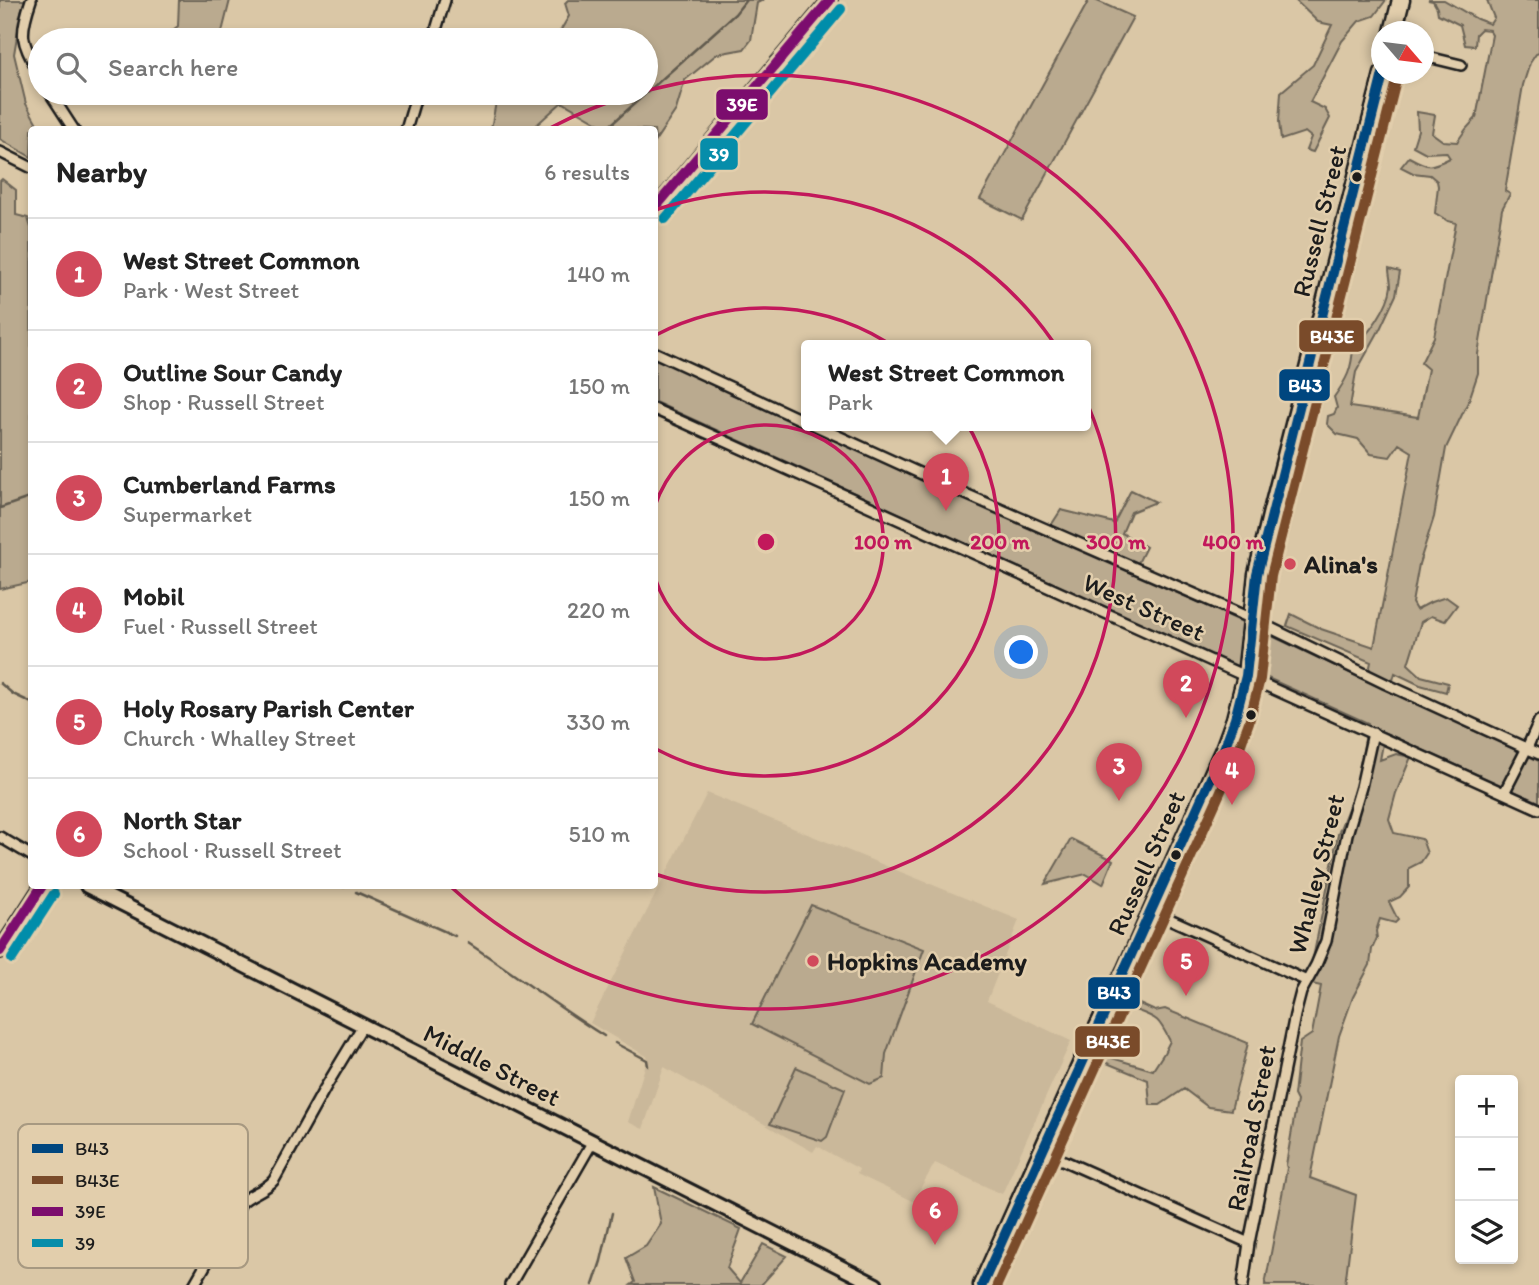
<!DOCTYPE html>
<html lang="en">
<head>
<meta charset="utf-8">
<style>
	:root { --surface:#fff; --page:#f6f6f6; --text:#222; --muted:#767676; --line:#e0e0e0; --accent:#d1495b }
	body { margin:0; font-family:Itim,sans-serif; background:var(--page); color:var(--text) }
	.controls { position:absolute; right:21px; bottom:21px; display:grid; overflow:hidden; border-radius:7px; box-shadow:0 4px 10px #0003 }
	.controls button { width:63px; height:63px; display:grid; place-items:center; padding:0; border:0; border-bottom:2px solid var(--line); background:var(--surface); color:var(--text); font:35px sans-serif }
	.compass { position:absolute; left:1371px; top:21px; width:63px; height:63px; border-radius:50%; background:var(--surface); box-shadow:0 4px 10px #0003; rotate:118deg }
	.you { position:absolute; left:1022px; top:653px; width:24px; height:24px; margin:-18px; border:5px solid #fff; border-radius:50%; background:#1a73e8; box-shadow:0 0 0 10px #1a73e833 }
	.badge { display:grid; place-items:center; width:46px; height:46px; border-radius:50%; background:var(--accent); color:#fff; font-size:23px; font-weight:700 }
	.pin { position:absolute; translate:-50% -58px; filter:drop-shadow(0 2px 4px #0008) }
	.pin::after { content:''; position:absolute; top:37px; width:24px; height:21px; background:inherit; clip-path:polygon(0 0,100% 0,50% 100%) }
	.popup { position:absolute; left:801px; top:340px; width:290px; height:91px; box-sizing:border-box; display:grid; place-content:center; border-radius:7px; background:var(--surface); filter:drop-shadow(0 2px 5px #0005); font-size:23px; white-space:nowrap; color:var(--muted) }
	.popup b { font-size:26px; color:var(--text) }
	.popup::after { content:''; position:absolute; left:50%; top:100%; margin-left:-14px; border:14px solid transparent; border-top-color:var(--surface) }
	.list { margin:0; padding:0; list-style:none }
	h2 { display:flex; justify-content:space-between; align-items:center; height:91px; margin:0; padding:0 28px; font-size:30px }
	h2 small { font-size:23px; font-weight:400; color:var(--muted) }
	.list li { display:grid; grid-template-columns:46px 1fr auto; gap:21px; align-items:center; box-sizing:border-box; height:112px; padding:0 28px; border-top:2px solid var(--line) }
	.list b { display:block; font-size:26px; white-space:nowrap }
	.list p { margin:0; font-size:23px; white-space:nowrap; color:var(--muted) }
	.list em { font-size:23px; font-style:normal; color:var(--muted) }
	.icon { flex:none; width:38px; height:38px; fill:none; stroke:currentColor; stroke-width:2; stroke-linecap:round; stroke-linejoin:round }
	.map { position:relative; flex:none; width:1539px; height:1285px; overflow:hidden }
	.search { position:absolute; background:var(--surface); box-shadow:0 4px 10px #0003; left:28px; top:28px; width:630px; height:77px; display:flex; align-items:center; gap:18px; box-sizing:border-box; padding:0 24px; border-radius:38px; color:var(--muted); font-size:26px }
	.panel { position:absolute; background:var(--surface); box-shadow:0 4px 10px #0003; left:28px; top:126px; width:630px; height:763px; border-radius:7px }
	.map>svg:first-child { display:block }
	.built { fill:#cab89a }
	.green { fill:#baaa8f; stroke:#6b6356; stroke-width:2 }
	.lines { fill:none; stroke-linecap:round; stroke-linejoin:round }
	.stream { stroke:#615a4e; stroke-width:2.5 }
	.street-casing { stroke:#1c1c1c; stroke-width:14 }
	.secondary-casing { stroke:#1c1c1c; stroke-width:18 }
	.highway-casing { stroke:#1c1c1c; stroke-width:21 }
	.street { stroke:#e2ceac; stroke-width:9 }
	.secondary { stroke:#e2ceac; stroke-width:12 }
	.highway { stroke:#e2ceac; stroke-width:16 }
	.bus-1-casing { stroke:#e2ceac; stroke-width:16 }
	.bus-2-casing { stroke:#e2ceac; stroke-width:16 }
	.bus-3-casing { stroke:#e2ceac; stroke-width:16 }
	.bus-4-casing { stroke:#e2ceac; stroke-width:16 }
	.bus-1 { stroke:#00467f; stroke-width:10 }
	.bus-2 { stroke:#7a4b2a; stroke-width:10 }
	.bus-3 { stroke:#7c0d6e; stroke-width:10 }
	.bus-4 { stroke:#068daa; stroke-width:10 }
	.ring { fill:none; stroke:#c2185b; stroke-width:3.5 }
	.bus-dot { fill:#1c1c1c; stroke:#e2ceac; stroke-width:2.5 }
	.poi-dot { fill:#d1495b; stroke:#e2ceac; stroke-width:2.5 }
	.labels { text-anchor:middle; stroke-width:5; stroke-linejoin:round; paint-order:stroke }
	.street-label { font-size:26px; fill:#1c1c1c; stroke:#e2ceac }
	.poi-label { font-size:26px; font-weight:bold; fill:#1c1c1c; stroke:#e2ceac; text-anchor:start }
	.key { fill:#e2ceac; stroke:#a79981; stroke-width:2 }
	.key-label { font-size:19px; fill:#1c1c1c }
	.centre { fill:#c2185b; stroke:#e2ceac; stroke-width:3.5 }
	.ring-label { font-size:21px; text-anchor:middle; font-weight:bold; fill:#c2185b; stroke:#e2ceac; stroke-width:5; stroke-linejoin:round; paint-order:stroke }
	.line-badge { stroke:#e2ceac; stroke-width:2.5 }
	.badge-label { font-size:19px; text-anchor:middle; font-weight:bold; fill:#fff }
</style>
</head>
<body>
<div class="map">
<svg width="1539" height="1285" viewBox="0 0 1539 1285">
	<rect width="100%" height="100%" fill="#dac7a6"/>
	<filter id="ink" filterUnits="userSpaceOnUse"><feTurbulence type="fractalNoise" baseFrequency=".0143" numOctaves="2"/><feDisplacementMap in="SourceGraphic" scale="14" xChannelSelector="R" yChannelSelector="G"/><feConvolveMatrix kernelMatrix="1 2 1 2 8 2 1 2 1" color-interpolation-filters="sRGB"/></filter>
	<g filter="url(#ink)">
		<path class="built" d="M 707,793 L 1019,920 L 987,1001 L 1071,1041 L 1002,1194 L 935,1163 L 913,1201 L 857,1174 L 859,1169 L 817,1146 L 813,1152 L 664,1067 L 643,1129 L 628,1122 L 648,1057 L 590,1023 Z"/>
		<path class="green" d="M 0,0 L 25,0 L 21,12 L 14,54 L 26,104 L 40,129 L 32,130 L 31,157 L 0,139 Z
			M 179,0 L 230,0 L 220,40 L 160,40 L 178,26 Z
			M 568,0 L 763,0 L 757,3 L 751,40 L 744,49 L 717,54 L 685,80 L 676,110 L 655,141 L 654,130 L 599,129 L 600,124 L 562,102 L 532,129 L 491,129 L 496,102 L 506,93 L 646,93 L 646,40 L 555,40 L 569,16 L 565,3 Z
			M 1089,0 L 1095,0 L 1133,17 L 1022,220 L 980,199 Z
			M 1295,0 L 1386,0 L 1374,16 L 1359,21 L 1342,41 L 1310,102 L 1325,109 L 1330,118 L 1313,152 L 1306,150 L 1311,137 L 1305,132 L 1281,140 L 1279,122 L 1281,92 L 1313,65 L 1332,25 L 1318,22 Z
			M 1428,0 L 1444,0 L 1477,19 L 1490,24 L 1494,18 L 1487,0 L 1539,0 L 1539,53 L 1536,54 L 1530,63 L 1523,85 L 1505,191 L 1510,194 L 1502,209 L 1478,354 L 1478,373 L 1469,400 L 1446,448 L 1434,517 L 1419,564 L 1412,603 L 1416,610 L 1431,602 L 1446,597 L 1457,605 L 1445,621 L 1431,616 L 1421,622 L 1408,664 L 1421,676 L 1448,683 L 1446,692 L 1420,685 L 1395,673 L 1390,691 L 1539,761 L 1539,802 L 1385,733 L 1380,760 L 1396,754 L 1411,757 L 1396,793 L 1389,819 L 1394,833 L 1422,839 L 1427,853 L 1421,862 L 1409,868 L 1409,887 L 1400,897 L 1389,902 L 1398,920 L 1395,923 L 1380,919 L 1376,931 L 1377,938 L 1372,949 L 1370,965 L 1353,997 L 1339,1036 L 1310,1178 L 1356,1195 L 1345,1285 L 1265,1285 L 1287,1168 L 1286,1165 L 1297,1101 L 1294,1095 L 1300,1042 L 1312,1034 L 1321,986 L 1308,983 L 1338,834 L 1356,788 L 1368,723 L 1257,673 L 1232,665 L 655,402 L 655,355 L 806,425 L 809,425 L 1238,620 L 1367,681 L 1371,662 L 1287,626 L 1291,614 L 1321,629 L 1374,647 L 1412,452 L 1399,444 L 1390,457 L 1371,454 L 1358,439 L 1337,434 L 1327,424 L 1328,416 L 1334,414 L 1337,408 L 1334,397 C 1347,379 1352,369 1353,347 C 1369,335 1389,306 1391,286 C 1391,281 1389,274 1389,269 L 1400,272 L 1396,295 L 1380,329 L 1356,372 L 1350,407 L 1418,417 L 1428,369 L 1421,363 L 1434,337 L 1456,223 L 1448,221 L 1435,213 L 1438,186 L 1437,181 L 1430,175 L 1413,173 L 1401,167 L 1409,157 C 1429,168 1430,168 1450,158 L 1446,152 L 1426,153 L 1413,146 L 1418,130 L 1417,112 L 1435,115 L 1432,133 L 1443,141 L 1457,142 L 1466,129 L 1476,118 L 1492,35 L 1489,30 L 1481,29 L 1476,34 L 1475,46 L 1465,45 L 1460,25 L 1438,14 L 1437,8 L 1433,1 Z
			M 2,179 L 16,190 L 16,215 L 28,218 L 31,228 L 32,582 L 0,589 L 0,181 Z
			M 1131,490 L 1156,502 L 1131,512 L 1122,533 L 1146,547 L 1138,563 L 1050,527 L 1061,510 L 1114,523 Z
			M 1071,839 L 1113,860 L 1103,884 L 1086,874 L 1045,884 Z
			M 811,905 L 924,949 L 886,1054 L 884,1078 L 870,1084 L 752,1024 Z
			M 1137,1003 L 1155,1011 L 1165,1009 L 1248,1043 L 1231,1110 L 1208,1107 L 1184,1089 L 1160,1105 L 1150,1105 L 1148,1080 L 1102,1061 L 1105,1056 L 1153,1070 L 1164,1053 L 1170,1041 C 1159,1019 1158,1018 1135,1010 Z
			M 796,1067 L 845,1089 L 827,1137 L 822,1141 L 770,1124 Z
			M 654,1187 L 741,1229 L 727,1268 L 740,1283 L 763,1244 L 787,1256 L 761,1285 L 631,1285 L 635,1282 L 626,1258 L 646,1246 L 661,1224 Z"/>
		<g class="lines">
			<path class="stream" d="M 605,130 L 735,14 L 746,0
				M 0,508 L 32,497
				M 0,683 L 13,694 L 32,703
				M 341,886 L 344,887
				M 356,892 L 455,936
				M 468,943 C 514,973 557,1007 604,1036
				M 615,1043 L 647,1060 L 648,1066
				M 593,1285 L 601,1261 L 612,1213"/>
			<g class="street-casing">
				<path id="street" d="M 31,0 C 18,38 22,41 40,75
					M 433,40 L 445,0
					M 1424,56 L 1461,65
					M 50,93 L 74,130
					M 406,130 L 417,93
					M 0,152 L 32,168
					M 654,352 L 806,422
					M 654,409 L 1539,809
					M 814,425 L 961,492 L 1252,619 L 1386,684 L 1539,754
					M 1504,793 L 1527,748 L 1539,721
					M 0,837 L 32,856
					M 1152,911 L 1307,981
					M 1042,1151 L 1249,1243
					M 181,1208 L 174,1214 L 164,1213 L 159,1206 L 160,1196 L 169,1190 L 178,1192 L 183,1199 L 181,1208 L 224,1232
					M 194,1285 L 241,1203 C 251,1193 265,1191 274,1180 L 325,1088 L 363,1025
					M 510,1285 L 593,1141
					M 1243,1285 L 1249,1243 L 1295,1015 L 1301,992 L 1316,965 L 1326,941 L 1347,834 L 1361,787 L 1373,733"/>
			</g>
			<g class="secondary-casing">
				<path id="secondary" d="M 654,210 L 830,0
					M 87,886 L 876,1285
					M 0,951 L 42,886"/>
			</g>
			<g class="highway-casing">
				<path id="highway" d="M 1393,32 L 1401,0
					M 982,1285 L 1095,1033 L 1126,969 L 1224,749 L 1235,719 L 1246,676 L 1257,574 L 1271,515 L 1383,74"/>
			</g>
			<use href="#street" class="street"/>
			<use href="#secondary" class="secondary"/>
			<use href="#highway" class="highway"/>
			<g class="bus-1-casing">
				<path id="bus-1" d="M 982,1285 C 1062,1106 1144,928 1224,749 L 1235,719 L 1246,676 L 1257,574 L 1383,74"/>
			</g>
			<g class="bus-2-casing">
				<path id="bus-2" d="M 997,1285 C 1077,1108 1158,932 1237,755 L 1249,722 L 1260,679 L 1271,576 L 1397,77"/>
			</g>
			<g class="bus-3-casing">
				<path id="bus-3" d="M 654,209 L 830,0
					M 0,951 L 42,886"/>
			</g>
			<g class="bus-4-casing">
				<path id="bus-4" d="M 665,219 L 841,9
					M 12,959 L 54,894"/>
			</g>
			<use href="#bus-1" class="bus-1"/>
			<use href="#bus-2" class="bus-2"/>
			<use href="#bus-3" class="bus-3"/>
			<use href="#bus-4" class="bus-4"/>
		</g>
	</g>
	<g class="ring">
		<path d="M655 506A117 117 0 1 1 655 578"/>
		<path d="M656 335A234 234 0 1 1 656 749"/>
		<path d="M655 210A350 350 0 1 1 655 874"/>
		<path d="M550 128A467 467 0 0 1 637 93M649 90A467 467 0 1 1 450 886"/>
	</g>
	<g class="bus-dot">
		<circle cx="1357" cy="177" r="6"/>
		<circle cx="1251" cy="715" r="6"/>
		<circle cx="1176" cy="855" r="6"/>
	</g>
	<g class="poi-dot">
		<circle cx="1290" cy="564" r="7"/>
		<circle cx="813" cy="961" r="7"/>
	</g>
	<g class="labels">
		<g class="street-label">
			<text transform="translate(1319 221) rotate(-76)" y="9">Russell Street</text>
			<text transform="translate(1144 607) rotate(24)" y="9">West Street</text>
			<text transform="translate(1146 863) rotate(-66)" y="9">Russell Street</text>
			<text transform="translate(1316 874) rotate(-76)" y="9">Whalley Street</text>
			<text transform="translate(492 1065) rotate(27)" y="9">Middle Street</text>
			<text transform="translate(1251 1128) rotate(-79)" y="9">Railroad Street</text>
		</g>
		<g class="poi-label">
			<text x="1304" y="573">Alina's</text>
			<text x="827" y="970">Hopkins Academy</text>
		</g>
	</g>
	<rect x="18" y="1124" width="230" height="144" rx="10" class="key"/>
	<rect x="32" y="1144" width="31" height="9" fill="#00467f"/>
	<rect x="32" y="1176" width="31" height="8" fill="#7a4b2a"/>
	<rect x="32" y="1207" width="31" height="9" fill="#7c0d6e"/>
	<rect x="32" y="1239" width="31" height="8" fill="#068daa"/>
	<g class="key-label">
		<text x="75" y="1155">B43</text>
		<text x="75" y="1187">B43E</text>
		<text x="75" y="1218">39E</text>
		<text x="75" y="1250">39</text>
	</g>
	<circle cx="766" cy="542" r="10" class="centre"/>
	<g class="ring-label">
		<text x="883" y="549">100 m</text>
		<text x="1000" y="549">200 m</text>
		<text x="1116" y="549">300 m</text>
		<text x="1233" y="549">400 m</text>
	</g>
	<g class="line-badge">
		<rect x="715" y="88" width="54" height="33" rx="7" fill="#7c0d6e"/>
		<rect x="699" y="137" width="40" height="34" rx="7" fill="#068daa"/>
		<rect x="1298" y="319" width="67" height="34" rx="7" fill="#7a4b2a"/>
		<rect x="1278" y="368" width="53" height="34" rx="7" fill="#00467f"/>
		<rect x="1087" y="976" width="54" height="34" rx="7" fill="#00467f"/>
		<rect x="1074" y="1025" width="67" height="33" rx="7" fill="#7a4b2a"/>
	</g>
	<g class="badge-label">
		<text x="742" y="111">39E</text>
		<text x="719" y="161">39</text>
		<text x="1332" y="343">B43E</text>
		<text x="1305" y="392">B43</text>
		<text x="1114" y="999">B43</text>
		<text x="1108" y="1048">B43E</text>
	</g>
</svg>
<div class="controls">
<button>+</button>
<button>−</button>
<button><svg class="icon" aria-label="layers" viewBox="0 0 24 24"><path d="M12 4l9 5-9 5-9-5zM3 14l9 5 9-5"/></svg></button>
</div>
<svg class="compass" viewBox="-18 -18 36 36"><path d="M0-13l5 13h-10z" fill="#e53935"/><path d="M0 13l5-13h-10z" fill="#767676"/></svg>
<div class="you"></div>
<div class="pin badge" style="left:946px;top:511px">1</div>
<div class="popup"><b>West Street Common</b>Park</div>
<div class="pin badge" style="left:1186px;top:718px">2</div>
<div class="pin badge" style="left:1119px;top:801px">3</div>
<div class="pin badge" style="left:1232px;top:805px">4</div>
<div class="pin badge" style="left:1186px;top:996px">5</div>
<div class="pin badge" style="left:935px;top:1245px">6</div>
<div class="search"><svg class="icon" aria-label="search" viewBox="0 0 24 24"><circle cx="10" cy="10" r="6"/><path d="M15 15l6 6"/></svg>Search here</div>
<section class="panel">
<h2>Nearby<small>6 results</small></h2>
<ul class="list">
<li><span class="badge">1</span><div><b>West Street Common</b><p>Park · West Street</p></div><em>140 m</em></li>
<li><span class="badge">2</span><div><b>Outline Sour Candy</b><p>Shop · Russell Street</p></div><em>150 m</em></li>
<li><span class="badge">3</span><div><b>Cumberland Farms</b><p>Supermarket</p></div><em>150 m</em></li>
<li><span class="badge">4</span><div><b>Mobil</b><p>Fuel · Russell Street</p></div><em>220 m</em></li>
<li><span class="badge">5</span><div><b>Holy Rosary Parish Center</b><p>Church · Whalley Street</p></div><em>330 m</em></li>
<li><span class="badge">6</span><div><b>North Star</b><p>School · Russell Street</p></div><em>510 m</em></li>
</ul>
</section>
</div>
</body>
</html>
